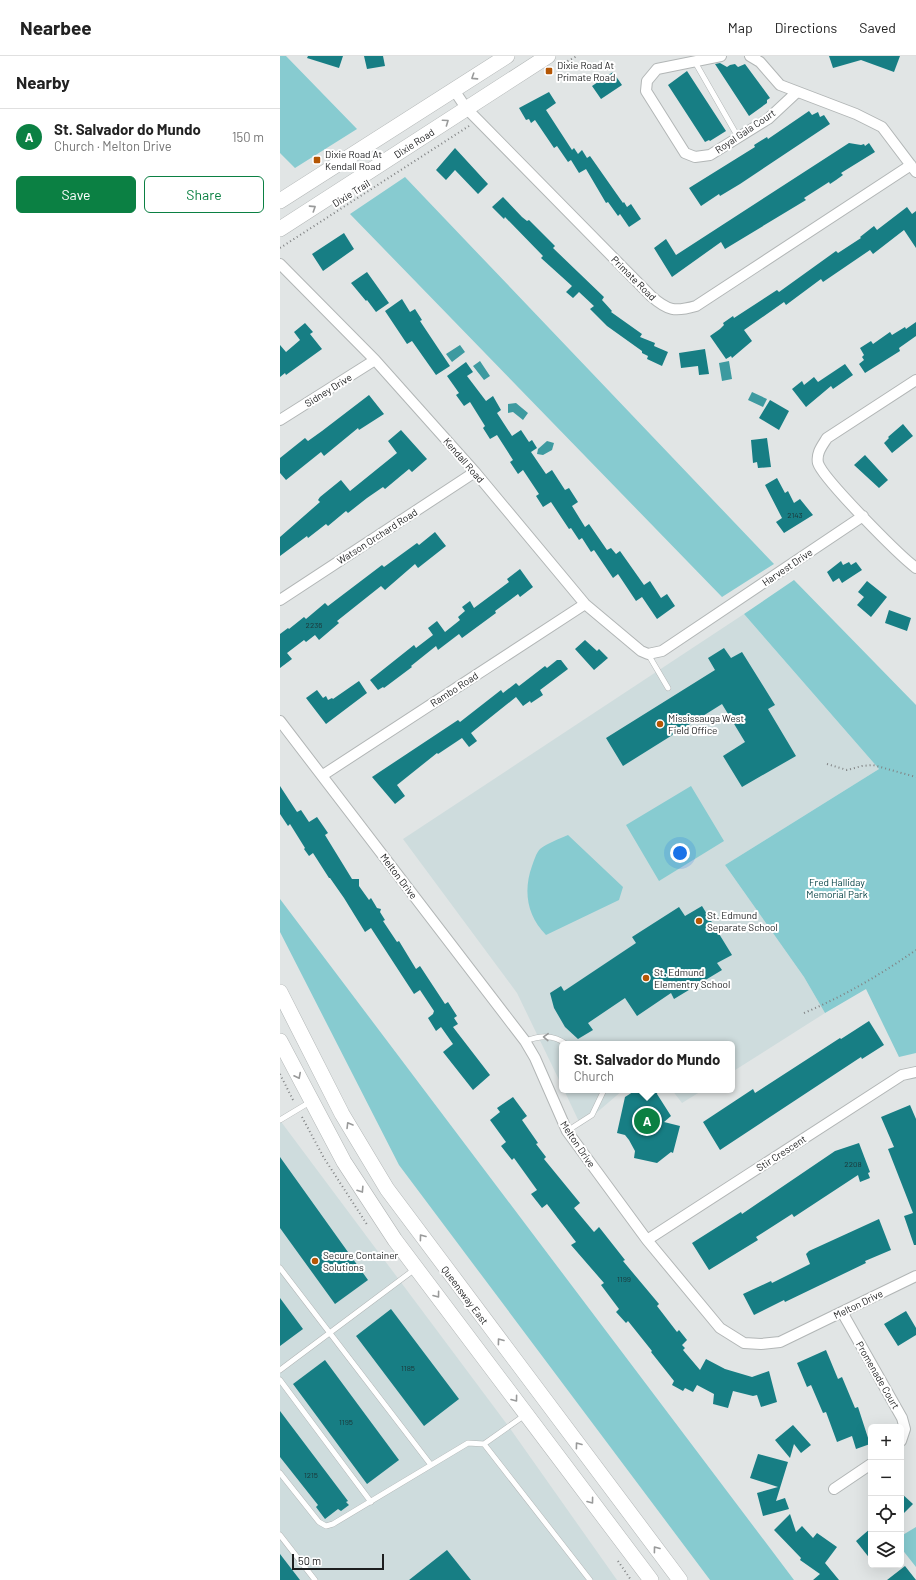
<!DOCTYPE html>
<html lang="en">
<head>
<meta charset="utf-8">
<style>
	:root { --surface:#fff; --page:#f2f2f2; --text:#222; --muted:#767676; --line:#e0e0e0; --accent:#0b8043 }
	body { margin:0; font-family:Barlow,sans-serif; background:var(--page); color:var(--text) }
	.controls { position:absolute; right:12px; bottom:12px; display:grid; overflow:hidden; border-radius:6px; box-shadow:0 4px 16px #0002 }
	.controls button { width:36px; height:36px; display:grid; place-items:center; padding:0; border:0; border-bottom:1px solid var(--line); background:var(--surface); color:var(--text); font:20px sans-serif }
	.scale { position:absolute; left:12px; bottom:10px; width:92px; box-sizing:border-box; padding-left:4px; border:2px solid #1d1e1f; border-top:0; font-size:11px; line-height:14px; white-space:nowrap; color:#1d1e1f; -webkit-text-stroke:3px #fff; paint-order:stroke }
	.you { position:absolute; left:400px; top:797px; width:14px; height:14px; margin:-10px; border:3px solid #fff; border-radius:50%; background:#1a73e8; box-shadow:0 0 0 6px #1a73e833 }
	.badge { display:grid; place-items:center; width:26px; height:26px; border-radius:50%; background:var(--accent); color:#fff; font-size:13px; font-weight:700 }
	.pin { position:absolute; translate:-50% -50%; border:2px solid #fff; box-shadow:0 1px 4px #0006 }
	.popup { position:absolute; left:279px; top:985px; width:176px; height:52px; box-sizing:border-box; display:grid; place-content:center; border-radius:6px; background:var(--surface); filter:drop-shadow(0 1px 3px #0005); font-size:13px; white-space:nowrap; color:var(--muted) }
	.popup b { font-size:15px; color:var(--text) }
	.popup::after { content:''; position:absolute; left:50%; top:100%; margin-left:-8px; border:8px solid transparent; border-top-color:var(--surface) }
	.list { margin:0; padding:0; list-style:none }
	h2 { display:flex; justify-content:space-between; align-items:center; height:52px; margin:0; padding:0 16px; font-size:17px }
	h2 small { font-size:13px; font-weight:400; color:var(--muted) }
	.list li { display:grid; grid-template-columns:26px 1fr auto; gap:12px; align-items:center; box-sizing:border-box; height:56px; padding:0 16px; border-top:1px solid var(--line) }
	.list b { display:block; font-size:15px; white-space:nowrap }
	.list p { margin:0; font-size:13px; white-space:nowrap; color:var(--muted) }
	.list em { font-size:13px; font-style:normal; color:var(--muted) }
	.actions { display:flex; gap:8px; padding:12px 16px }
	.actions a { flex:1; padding:9px 0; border:1px solid var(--accent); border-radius:6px; text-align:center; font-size:14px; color:var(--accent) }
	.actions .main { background:var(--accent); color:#fff }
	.icon { flex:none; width:22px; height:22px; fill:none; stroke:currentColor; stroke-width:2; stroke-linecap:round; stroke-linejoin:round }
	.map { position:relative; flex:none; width:636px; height:1524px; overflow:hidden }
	header { display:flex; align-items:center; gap:24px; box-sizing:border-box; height:56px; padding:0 20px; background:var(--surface); border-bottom:1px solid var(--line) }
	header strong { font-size:19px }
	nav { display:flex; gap:22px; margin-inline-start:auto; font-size:14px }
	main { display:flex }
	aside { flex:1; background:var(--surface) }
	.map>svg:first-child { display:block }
	.built { fill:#cedcdd }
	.green { fill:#87cbd0 }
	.water { fill:#3d9aa0 }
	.building { fill:#177e84 }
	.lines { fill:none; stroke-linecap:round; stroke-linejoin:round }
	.lane-casing { stroke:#b2b6b6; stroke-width:6 }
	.street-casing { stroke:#b2b6b6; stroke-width:12 }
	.secondary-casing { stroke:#b2b6b6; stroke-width:16 }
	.path { stroke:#818384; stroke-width:2; stroke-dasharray:1 3; stroke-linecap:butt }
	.lane { stroke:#fff; stroke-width:5 }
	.street { stroke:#fff; stroke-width:10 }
	.secondary { stroke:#fff; stroke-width:15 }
	.oneway { stroke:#999a9a }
	.poi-dot { fill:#b45604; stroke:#fff; stroke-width:1.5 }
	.labels { text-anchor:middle; stroke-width:4; stroke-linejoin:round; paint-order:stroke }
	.number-label { font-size:8px; fill:#1c3638 }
	.poi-label { font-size:10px; fill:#1d1e1f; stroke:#fff; text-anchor:start }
	.street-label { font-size:10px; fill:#1d1e1f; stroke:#fff }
	.park-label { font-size:10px; fill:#044044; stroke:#fff }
</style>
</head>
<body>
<header>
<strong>Nearbee</strong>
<nav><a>Map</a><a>Directions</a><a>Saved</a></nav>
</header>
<main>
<aside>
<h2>Nearby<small></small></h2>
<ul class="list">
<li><span class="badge">A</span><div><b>St. Salvador do Mundo</b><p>Church · Melton Drive</p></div><em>150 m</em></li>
</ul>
<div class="actions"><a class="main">Save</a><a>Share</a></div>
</aside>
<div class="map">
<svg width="636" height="1524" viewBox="0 0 636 1524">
	<rect width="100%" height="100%" fill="#e1e5e5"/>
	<path class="built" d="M 464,558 L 599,713 L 445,809 L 524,921 L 545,957 L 452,1016 L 452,988 L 282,988 L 282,1030 L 237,937 L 123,783 Z
		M 284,1034 L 343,1034 L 301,1070 Z
		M 392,1034 L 423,1034 L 402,1047 Z
		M 0,1061 L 2,1067 L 229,1371 L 337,1524 L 0,1524 Z"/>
	<path class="green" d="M 0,0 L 6,0 L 77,73 L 15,112 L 0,97 Z
		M 125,121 L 494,508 L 442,541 L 70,158 Z
		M 514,524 L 636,649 L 636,997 L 619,1001 L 586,933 L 545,957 L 524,921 L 445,809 L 599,713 L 464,558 Z
		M 411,730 L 444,785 L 379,825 L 346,769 Z
		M 288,779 L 343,831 L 339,844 L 266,879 C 247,860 243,835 252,810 C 254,805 256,797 260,793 C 268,787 279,783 288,779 Z
		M 0,843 L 514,1524 L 430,1524 L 119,1109 L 0,876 Z
		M 636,1471 L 636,1511 L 621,1492 L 621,1480 Z"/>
	<path class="water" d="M 180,289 L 185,296 L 172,306 L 166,298 Z
		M 200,305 L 210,320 L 204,324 L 193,310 Z
		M 449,305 L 452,323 L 442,325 L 439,307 Z
		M 472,336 L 487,343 L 483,351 L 468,344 Z
		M 236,347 L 248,357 L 243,364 L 233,356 L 228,357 L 228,348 Z
		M 267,385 L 274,387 L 272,394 L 263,399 L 257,398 L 258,393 Z"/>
	<path class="building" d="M 28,0 L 63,0 L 59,12 L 27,2 Z
		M 84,0 L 103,0 L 105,10 L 87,13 Z
		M 549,0 L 620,0 L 614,16 L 581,4 L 553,12 Z
		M 440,7 L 447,11 L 450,9 L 455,8 L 458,11 L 465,8 L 490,42 L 487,44 L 487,47 L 469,60 L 435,8 Z
		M 407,15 L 446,75 L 430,85 L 429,84 L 425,86 L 388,29 Z
		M 333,16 L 342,29 L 321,43 L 312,30 Z
		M 269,36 L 276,47 L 266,54 L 292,94 L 294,92 L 298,98 L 302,94 L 307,102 L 310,100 L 343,147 L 344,146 L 347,151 L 351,148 L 361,163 L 349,171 L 340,158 L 338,160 L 328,146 L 326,147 L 306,113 L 299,117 L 291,104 L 288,106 L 277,90 L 274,92 L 255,64 L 251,67 L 249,63 L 246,64 L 239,52 Z
		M 529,55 L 532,59 L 538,56 L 540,61 L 544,59 L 550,68 L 460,128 L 440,140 L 439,138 L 421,150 L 409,132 L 475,91 L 474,89 L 487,81 L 488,83 Z
		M 569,87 L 581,89 L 584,88 L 585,90 L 589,87 L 595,96 L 561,117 L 563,119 L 556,124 L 550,128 L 549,126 L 524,142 L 526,144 L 445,193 L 441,186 L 392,221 L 374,192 L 386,183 L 396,199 Z
		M 175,92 L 208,128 L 198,138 L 175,114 L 166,124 L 156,114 Z
		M 223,141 L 242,161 L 247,165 L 249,164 L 275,190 L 273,192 L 324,241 L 322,244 L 332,255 L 331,256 L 362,278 L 360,281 L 375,287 L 374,290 L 388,296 L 382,310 L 367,303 L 368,300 L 362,297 L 362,295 L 327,270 L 310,253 L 314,250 L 299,236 L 293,242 L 286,236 L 292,230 L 261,202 L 263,200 L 225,161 L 224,163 L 212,151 Z
		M 627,151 L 632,158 L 636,155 L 636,192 L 624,174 L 593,198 L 590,194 L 543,226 L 541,223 L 506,249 L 504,246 L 464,274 L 472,285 L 452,302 L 451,300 L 446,303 L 430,280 L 440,273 L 444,269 L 443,267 L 453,260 L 454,262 L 497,234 L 499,236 L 556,195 L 558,197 L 581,182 L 580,181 L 594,170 L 597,174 Z
		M 64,177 L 74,193 L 43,215 L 32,198 Z
		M 87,216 L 109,247 L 96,256 L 87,244 L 86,245 L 71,227 Z
		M 122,243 L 130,256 L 135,253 L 142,264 L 140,265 L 170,310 L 156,319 L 132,285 L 127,288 L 105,255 Z
		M 636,266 L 636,280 L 619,292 L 620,295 L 585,317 L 579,308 L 584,304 L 582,301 L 584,299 L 580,292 L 591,285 L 593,288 L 610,276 L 612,279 L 625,271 L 626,273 Z
		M 25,267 L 33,276 L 30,278 L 42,293 L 6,319 L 5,317 L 0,321 L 0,289 L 6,296 L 20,284 L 14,276 Z
		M 425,293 L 429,318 L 419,319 L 418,310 L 401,312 L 399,297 Z
		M 186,306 L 193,316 L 187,320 L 206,345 L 213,340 L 221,354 L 217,357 L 232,380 L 241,374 L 249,386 L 252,384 L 257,392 L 251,396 L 266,418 L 272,414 L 285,434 L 289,432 L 298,446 L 292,450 L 305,471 L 309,468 L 327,494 L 331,492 L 336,498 L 340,495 L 364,529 L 370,525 L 381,542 L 387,538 L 395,550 L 377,563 L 362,541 L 356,545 L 338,518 L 333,522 L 314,494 L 311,496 L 302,482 L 299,484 L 291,472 L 289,473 L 271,446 L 263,451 L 256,440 L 259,438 L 243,414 L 238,418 L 230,406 L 233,404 L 217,379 L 210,383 L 203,372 L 205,370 L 190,346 L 184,350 L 176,339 L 179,337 L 167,320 Z
		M 565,308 L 573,319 L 553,333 L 551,330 L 526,351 L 512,333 L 522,325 L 524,329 L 534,321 L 538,326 Z
		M 89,339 L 104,358 L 79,374 L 78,372 L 44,400 L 41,396 L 6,424 L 0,417 L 0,402 L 25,382 L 28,385 L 42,375 Z
		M 490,344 L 509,355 L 499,374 L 479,362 Z
		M 623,368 L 633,380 L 612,397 L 604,387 L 609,382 L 608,381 Z
		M 121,374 L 147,403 L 132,416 L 129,413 L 105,433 L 103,431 L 87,442 L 68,457 L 66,455 L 48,470 L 46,468 L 28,482 L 27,480 L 0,500 L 0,481 L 40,446 L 38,444 L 40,441 L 61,424 L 70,435 L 117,397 L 108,385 Z
		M 487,382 L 491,411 L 478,412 L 477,406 L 473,407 L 471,384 Z
		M 585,399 L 608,424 L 599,432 L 574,409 Z
		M 497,422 L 505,437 L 508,435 L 514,447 L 520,443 L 533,459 L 504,477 L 496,466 L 502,462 L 485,429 Z
		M 155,476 L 166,490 L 138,512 L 135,508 L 105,534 L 101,530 L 57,565 L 59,567 L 39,584 L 35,579 L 26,586 L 24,584 L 7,597 L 12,603 L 0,612 L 0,578 L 8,572 L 9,573 L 24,561 L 26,563 L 45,547 L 48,550 L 102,509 L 104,511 L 137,487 L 139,489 Z
		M 561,505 L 563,509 L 569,506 L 571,509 L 576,506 L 582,514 L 562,527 L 559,522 L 553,526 L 547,516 Z
		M 240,513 L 253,531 L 240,541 L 238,538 L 215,555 L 216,557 L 182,582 L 179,578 L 158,594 L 156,590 L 131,610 L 132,611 L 104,632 L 103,631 L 98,634 L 90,624 L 134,589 L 136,592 L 153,579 L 148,572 L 157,565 L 165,576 L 180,564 L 178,561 L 185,555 L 182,551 L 190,545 L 194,552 L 229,526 L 227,523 Z
		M 587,525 L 607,541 L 591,561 L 577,549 L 584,541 L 578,536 Z
		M 609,554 L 631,562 L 627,575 L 605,567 Z
		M 305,584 L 317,595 L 319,593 L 328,602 L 314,614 L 295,593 Z
		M 444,592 L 451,602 L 462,596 L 495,649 L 488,653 L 516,700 L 462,731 L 443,700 L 465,686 L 442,648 L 343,710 L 326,682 L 435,614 L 428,602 Z
		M 277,604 L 281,604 L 288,613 L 260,634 L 263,639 L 251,647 L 250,645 L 243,650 L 236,641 L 191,677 L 197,685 L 189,691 L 182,682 L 158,698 L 157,697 L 117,729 L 125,740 L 115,748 L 92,721 L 178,664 L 180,666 L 221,634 L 223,637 L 236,627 L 239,630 L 265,610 L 267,612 Z
		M 79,625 L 87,637 L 46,668 L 26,642 L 37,634 L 43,642 L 46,640 L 48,644 L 52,642 L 53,643 Z
		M 0,730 L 17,756 L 21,754 L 29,766 L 37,761 L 48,777 L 45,779 L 72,823 L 79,823 L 79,830 L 89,844 L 91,842 L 97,852 L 101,853 L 100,856 L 105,864 L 103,865 L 117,886 L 119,885 L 136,913 L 140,910 L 165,948 L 168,946 L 177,960 L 174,962 L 178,968 L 173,971 L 210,1019 L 193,1034 L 163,996 L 173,988 L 161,971 L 156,975 L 148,962 L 153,958 L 154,955 L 140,934 L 134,938 L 91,872 L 85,876 L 64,842 L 50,822 L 49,822 L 33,797 L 29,800 L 24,793 L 25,792 L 10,768 L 8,770 L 0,758 Z
		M 422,850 L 452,899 L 437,907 L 442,914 L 394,943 L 391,937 L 357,960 L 345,942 L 308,967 L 313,974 L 298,983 L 285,971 L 274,952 L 270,937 L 281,930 L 284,935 L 356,887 L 352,881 L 399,851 L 405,860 Z
		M 589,965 L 604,989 L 582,1003 L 581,1001 L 440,1094 L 423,1066 L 473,1033 L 475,1037 L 560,982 L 561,983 Z
		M 356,1034 L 378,1034 L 377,1038 L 391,1060 L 384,1066 L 400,1070 L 393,1097 L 391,1096 L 377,1107 L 354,1102 L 355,1095 L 349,1084 L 345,1079 L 337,1077 L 345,1041 Z
		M 233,1041 L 247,1060 L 242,1064 L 258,1087 L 256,1088 L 266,1101 L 264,1103 L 300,1147 L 294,1152 L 314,1176 L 319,1171 L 345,1204 L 343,1205 L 379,1248 L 377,1250 L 397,1276 L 399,1274 L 407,1284 L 402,1289 L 405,1292 L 403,1294 L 420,1314 L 426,1303 L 445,1313 L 472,1321 L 489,1315 L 497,1346 L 481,1351 L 477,1339 L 473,1340 L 453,1335 L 448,1352 L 433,1348 L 434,1338 L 417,1329 L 413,1336 L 405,1332 L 403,1335 L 392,1329 L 394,1325 L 371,1296 L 372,1295 L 348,1265 L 346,1267 L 336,1256 L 339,1253 L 321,1229 L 324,1227 L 291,1189 L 296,1186 L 267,1148 L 262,1152 L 251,1138 L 257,1134 L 234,1102 L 232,1104 L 221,1090 L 226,1086 L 210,1064 L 220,1056 L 217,1052 Z
		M 630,1049 L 636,1063 L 636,1189 L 634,1189 L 624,1160 L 633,1157 L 608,1093 L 614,1091 L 601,1061 Z
		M 579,1087 L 590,1116 L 588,1117 L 590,1122 L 580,1126 L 578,1119 L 514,1161 L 512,1158 L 476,1181 L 478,1184 L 429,1214 L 412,1187 L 461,1156 L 462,1158 L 555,1095 Z
		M 0,1101 L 88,1224 L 55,1248 L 0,1172 Z
		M 599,1163 L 611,1194 L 585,1205 L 586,1207 L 505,1246 L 504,1244 L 474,1259 L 463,1238 L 491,1225 L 492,1227 L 530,1208 L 526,1198 L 529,1195 Z
		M 0,1242 L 23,1273 L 0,1290 Z
		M 111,1253 L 179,1343 L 144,1370 L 76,1280 Z
		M 626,1255 L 636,1272 L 636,1279 L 618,1290 L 604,1268 Z
		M 546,1294 L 558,1323 L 562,1321 L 575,1352 L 578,1351 L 590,1388 L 576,1393 L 572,1380 L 557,1386 L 546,1356 L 543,1357 L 531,1329 L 527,1331 L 517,1307 Z
		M 45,1304 L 119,1404 L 87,1428 L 13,1328 Z
		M 0,1355 L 68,1445 L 66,1446 L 69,1449 L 61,1455 L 58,1453 L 45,1463 L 36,1451 L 38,1449 L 0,1401 Z
		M 513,1369 L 531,1389 L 521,1397 L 514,1388 L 510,1402 L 495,1384 Z
		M 478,1398 L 508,1406 L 496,1445 L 505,1442 L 509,1453 L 483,1460 L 477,1437 L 498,1431 L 470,1422 Z
		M 621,1437 L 633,1448 L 621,1460 Z
		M 510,1458 L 516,1476 L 522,1470 L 533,1482 L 537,1477 L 557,1491 L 545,1507 L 559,1524 L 533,1524 L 540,1518 L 520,1504 L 521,1502 L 494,1474 Z
		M 591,1472 L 591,1504 L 576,1485 Z
		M 167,1494 L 191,1524 L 129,1524 Z
		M 0,1498 L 20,1524 L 0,1524 Z
		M 625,1510 L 636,1524 L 607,1524 Z"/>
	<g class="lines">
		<g class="lane-casing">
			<path id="lane" d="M 415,6 L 458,81
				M 368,598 L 388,632
				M 245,985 C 260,980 273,978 286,988
				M 0,1064 L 30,1046
				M 287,1075 L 312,1059 L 324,1034
				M 0,1212 L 151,1409
				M 0,1314 L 135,1213
				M 0,1324 L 91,1446
				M 204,1388 L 310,1524
				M 0,1417 L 39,1466 L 46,1470 L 53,1468 L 188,1387 L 204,1388 L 245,1359
				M 0,1479 L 35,1524"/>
		</g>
		<g class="street-casing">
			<path id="street" d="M 441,0 L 377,13 L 367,25 L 366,35 L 405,97 L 415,101 L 430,99 L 488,63 L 517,36
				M 470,0 L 480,6 L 500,29 L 576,58 L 602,71 L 636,116
				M 174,34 L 186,52 L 371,240 C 388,255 395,256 416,250 L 631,109
				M 0,208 L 95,304 L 195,416 L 305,548 L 361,595 L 368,598 L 382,595 L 583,460
				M 636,324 L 547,382 C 542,390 536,397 538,407 C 543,423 619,499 636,512
				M 0,364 L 95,304
				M 0,544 L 195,416
				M 0,665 L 245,985 L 255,1002 L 287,1075 L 367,1184 L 440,1272 L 464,1287 L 481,1288 L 500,1286 L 636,1220
				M 43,719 L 305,548
				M 367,1184 L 622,1019 L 636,1016
				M 562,1256 L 622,1362 L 625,1373 L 621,1385
				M 554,1433 L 591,1408"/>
		</g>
		<g class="secondary-casing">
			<path id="secondary" d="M 0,145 L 227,0
				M 0,173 L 268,0
				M 0,936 L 62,1058 L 107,1133 L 400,1524
				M 0,985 L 64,1106 L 115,1184 L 371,1524"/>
		</g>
		<path class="path" d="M 277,11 L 297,0
			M 0,192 L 189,70
			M 547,708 L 567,714 L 582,710 L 593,709 L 636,721
			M 524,957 C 564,940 600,919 636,894
			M 0,1018 L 14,1046
			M 22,1061 L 44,1102 L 88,1170
			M 338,1505 L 351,1524"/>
		<use href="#lane" class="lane"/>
		<use href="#street" class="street"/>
		<use href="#secondary" class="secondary"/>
	</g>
	<defs><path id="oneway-chevron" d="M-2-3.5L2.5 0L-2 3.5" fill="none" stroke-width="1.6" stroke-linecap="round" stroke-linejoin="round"/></defs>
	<g class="oneway">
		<use href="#oneway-chevron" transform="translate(194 21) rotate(147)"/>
		<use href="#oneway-chevron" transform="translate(166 66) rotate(-35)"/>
		<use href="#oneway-chevron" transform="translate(33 152) rotate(-33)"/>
		<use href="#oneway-chevron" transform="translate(266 981) rotate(-178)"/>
		<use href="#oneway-chevron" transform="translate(18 1020) rotate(63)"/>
		<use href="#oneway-chevron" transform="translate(69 1069) rotate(-121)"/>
		<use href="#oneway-chevron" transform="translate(81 1134) rotate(57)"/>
		<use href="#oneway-chevron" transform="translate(142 1181) rotate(-127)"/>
		<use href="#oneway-chevron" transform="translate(157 1239) rotate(53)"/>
		<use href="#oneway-chevron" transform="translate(220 1285) rotate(-127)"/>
		<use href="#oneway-chevron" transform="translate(235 1343) rotate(53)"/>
		<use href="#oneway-chevron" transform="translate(298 1389) rotate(-127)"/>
		<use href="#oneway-chevron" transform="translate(311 1445) rotate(53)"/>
		<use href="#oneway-chevron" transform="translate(376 1493) rotate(-127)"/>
	</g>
	<g class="poi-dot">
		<rect x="265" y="11" width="8" height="8" rx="2"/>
		<rect x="33" y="100" width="8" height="8" rx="2"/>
		<circle cx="380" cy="668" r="4"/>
		<circle cx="419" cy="865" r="4"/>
		<circle cx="366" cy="922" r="4"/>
		<circle cx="35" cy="1205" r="4"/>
	</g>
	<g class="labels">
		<g class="number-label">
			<text x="515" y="462">2143</text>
			<text x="34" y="572">2236</text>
			<text x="573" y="1111">2208</text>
			<text x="344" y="1226">1199</text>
			<text x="128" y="1315">1185</text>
			<text x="66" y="1369">1195</text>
			<text x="31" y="1422">1215</text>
		</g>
		<g class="poi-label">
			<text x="277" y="13">Dixie Road At<tspan x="277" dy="12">Primate Road</tspan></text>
			<text x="45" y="102">Dixie Road At<tspan x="45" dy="12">Kendall Road</tspan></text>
			<text x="388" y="666">Mississauga West<tspan x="388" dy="12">Field Office</tspan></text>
			<text x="427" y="863">St. Edmund<tspan x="427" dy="12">Separate School</tspan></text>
			<text x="374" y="920">St. Edmund<tspan x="374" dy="12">Elementry School</tspan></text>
			<text x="43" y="1203">Secure Container<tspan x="43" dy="12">Solutions</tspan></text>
		</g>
		<g class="street-label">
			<text transform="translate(465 75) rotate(-34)" y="4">Royal Gala Court</text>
			<text transform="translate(134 87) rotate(-33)" y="4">Dixie Road</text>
			<text transform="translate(71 137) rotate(-32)" y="4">Dixie Trail</text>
			<text transform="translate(354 222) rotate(45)" y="4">Primate Road</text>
			<text transform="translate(48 334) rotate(-32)" y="4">Sidney Drive</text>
			<text transform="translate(184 404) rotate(49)" y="4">Kendall Road</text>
			<text transform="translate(97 480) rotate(-33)" y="4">Watson Orchard Road</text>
			<text transform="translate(507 511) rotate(-34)" y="4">Harvest Drive</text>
			<text transform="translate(174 633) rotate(-33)" y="4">Rambo Road</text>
			<text transform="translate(119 820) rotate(53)" y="4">Melton Drive</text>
			<text transform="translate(298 1088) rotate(56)" y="4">Melton Drive</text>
			<text transform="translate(501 1097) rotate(-33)" y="4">Stir Crescent</text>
			<text transform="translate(185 1239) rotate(53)" y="4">Queensway East</text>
			<text transform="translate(578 1248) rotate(-26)" y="4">Melton Drive</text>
			<text transform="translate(598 1319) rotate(60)" y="4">Promenade Court</text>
		</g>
		<g class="park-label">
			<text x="557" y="830">Fred Halliday<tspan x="557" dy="12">Memorial Park</tspan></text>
		</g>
	</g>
</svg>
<div class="controls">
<button>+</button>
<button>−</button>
<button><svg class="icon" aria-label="locate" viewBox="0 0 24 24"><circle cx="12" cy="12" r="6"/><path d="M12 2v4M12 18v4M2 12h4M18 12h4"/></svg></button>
<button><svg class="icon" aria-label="layers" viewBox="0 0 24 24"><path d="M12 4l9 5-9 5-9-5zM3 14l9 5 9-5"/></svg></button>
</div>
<div class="scale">50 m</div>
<div class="you"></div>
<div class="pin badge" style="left:367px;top:1065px">A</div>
<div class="popup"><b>St. Salvador do Mundo</b>Church</div>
</div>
</main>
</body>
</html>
